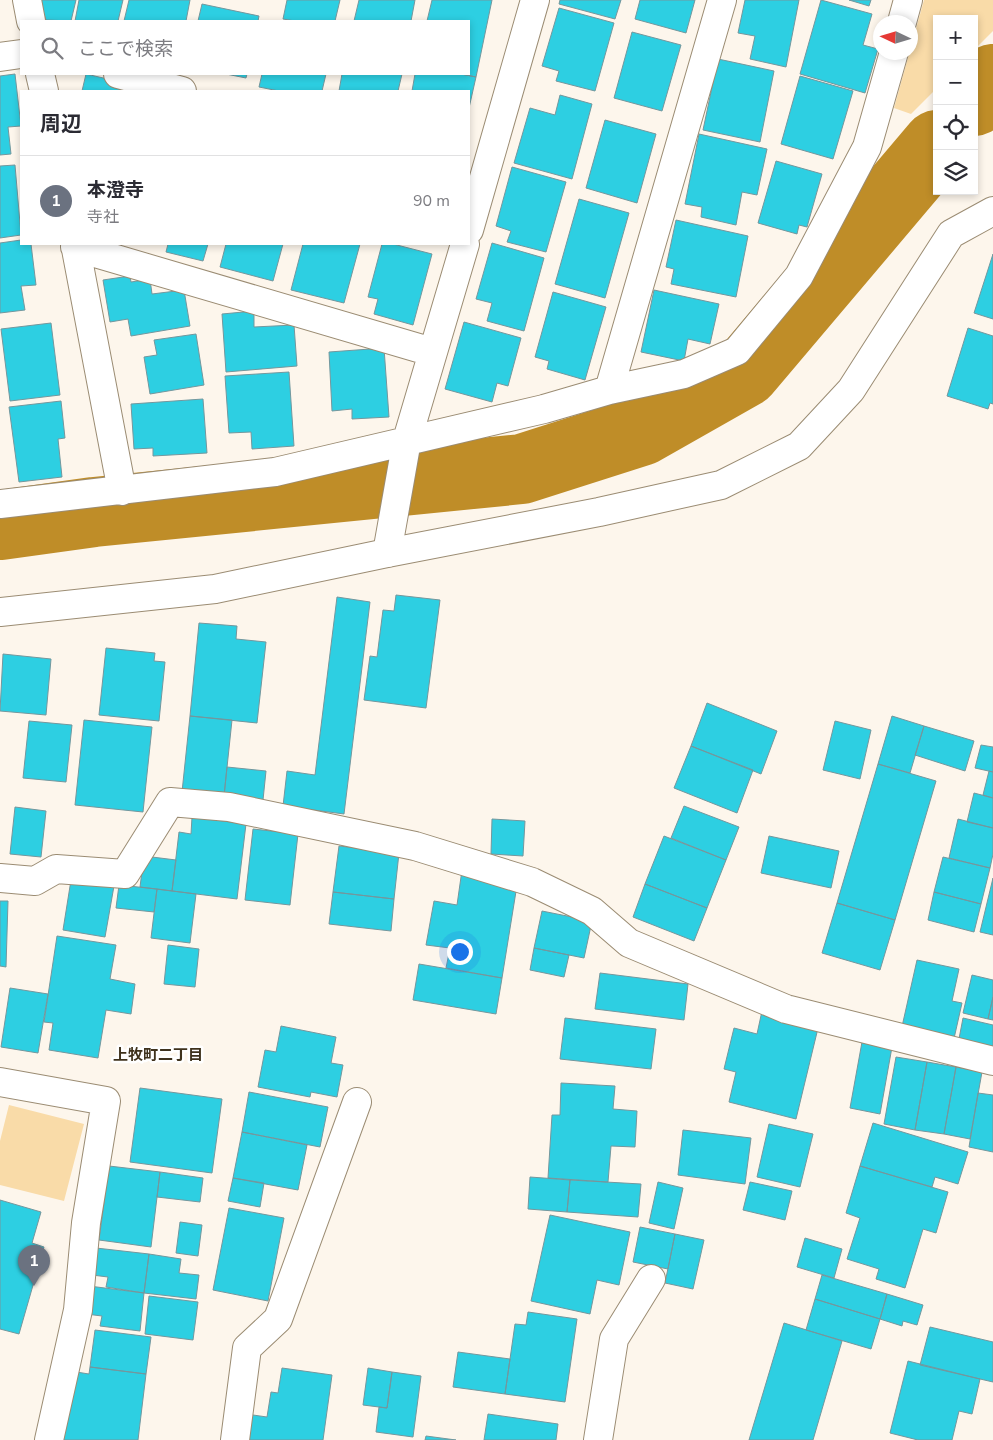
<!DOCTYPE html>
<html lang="ja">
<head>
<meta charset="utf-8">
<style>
	:root { --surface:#fff; --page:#f2f2f3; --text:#2b2b33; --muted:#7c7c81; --line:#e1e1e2; --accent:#1e6973 }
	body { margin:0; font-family:"Nunito Sans","Noto Sans JP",sans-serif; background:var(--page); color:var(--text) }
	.controls { position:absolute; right:15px; top:15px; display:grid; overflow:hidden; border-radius:0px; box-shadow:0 2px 8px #0003 }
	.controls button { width:45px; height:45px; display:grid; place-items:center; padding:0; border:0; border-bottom:1px solid var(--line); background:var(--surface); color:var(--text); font:25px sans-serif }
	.compass { position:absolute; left:873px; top:15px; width:45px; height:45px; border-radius:50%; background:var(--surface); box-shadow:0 2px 8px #0003; rotate:274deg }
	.you { position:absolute; left:459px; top:951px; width:18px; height:18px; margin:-12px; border:4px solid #fff; border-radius:50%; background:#1a73e8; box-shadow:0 0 0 8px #1a73e833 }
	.badge { display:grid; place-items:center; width:32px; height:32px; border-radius:50%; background:var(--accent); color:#fff; font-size:16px; font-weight:700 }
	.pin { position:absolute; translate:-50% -41px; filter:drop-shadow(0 1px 2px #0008) }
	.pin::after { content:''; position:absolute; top:26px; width:18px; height:15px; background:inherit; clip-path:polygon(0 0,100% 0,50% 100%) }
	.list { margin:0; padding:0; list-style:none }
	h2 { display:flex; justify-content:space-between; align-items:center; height:65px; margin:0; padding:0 20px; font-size:21px }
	h2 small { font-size:16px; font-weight:400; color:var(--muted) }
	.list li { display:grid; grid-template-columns:32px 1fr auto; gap:15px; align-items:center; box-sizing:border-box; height:90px; padding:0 20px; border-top:1px solid var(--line) }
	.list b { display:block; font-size:19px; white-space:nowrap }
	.list p { margin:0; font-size:16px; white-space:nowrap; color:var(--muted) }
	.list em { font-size:16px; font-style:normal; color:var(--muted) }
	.icon { flex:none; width:28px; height:28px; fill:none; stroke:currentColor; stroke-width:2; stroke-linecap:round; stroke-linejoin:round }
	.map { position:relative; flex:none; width:993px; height:1440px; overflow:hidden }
	.search { position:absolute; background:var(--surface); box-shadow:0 2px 8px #0003; left:20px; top:20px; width:450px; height:55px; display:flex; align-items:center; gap:12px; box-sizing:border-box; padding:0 18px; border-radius:0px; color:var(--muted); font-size:19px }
	.panel { position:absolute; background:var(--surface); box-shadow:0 2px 8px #0003; left:20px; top:90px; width:450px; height:155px; border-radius:0px }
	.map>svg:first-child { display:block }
	.green { fill:#f9dba8 }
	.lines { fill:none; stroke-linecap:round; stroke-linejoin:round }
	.river { stroke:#bf8d28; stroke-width:70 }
	.building { fill:#2dcfe2; stroke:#74979d }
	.minor-casing { stroke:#9b8c73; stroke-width:30 }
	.tertiary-casing { stroke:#9b8c73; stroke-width:30 }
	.minor { stroke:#fff; stroke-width:28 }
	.tertiary { stroke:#fff; stroke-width:28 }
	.labels { text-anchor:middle; stroke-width:5; stroke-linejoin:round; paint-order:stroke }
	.neighbourhood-label { font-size:15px; font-weight:bold; fill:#3f321c; stroke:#fff }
</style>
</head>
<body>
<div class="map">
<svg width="993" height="1440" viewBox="0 0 993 1440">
	<rect width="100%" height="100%" fill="#fdf6ec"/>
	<path class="green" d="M 924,0 L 993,0 L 993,31 L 974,50 L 974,19 L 937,19 L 937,88 L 911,114 L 894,108 Z
		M 9,1105 L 84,1124 L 64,1201 L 0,1185 L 0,1141 Z"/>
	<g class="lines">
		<path class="river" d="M 974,101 L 993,79
			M 0,525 L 94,512 L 522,469 L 641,431 L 745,372 L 937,145"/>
	</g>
	<path class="building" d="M 39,0 L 76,0 L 71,21 L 46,20 Z
		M 79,0 L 123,0 L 118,21 L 75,21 Z
		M 129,0 L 190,0 L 186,21 L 124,21 Z
		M 287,0 L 340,0 L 335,21 L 295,21 L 283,19 Z
		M 359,0 L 415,0 L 411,21 L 354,21 Z
		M 432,0 L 492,0 L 476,77 L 461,74 L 469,74 L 469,21 L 427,21 Z
		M 560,0 L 621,0 L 615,19 L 559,4 Z
		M 640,0 L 695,0 L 686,33 L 635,19 Z
		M 745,0 L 799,0 L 786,67 L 750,59 L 755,36 L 738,33 Z
		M 821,0 L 872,14 L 863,45 L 878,49 L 865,93 L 800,74 Z
		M 849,0 L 871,0 L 869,6 Z
		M 202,4 L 259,16 L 258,21 L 198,21 Z
		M 559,8 L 614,23 L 595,91 L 556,81 L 559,71 L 542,66 Z
		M 632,32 L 681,45 L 662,111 L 614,98 Z
		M 718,59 L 774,71 L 760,142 L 703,130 Z
		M 15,74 L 21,126 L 8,127 L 11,154 L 0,155 L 0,76 Z
		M 86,74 L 138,86 L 137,91 L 82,91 Z
		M 226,74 L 247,74 L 246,78 Z
		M 262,74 L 326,74 L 322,91 L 279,91 L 259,87 Z
		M 342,74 L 402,74 L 398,91 L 339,91 Z
		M 415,74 L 461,74 L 476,77 L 469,108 L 469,91 L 412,91 Z
		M 800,76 L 853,91 L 833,159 L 781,144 Z
		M 560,95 L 592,104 L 572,179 L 514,163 L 530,108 L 555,115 Z
		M 605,120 L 656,134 L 637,203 L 586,188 Z
		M 699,134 L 767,149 L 757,195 L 742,192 L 736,225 L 701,217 L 702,207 L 685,204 Z
		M 776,161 L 822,174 L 807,227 L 799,225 L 797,234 L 758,223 Z
		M 15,165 L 21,235 L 0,238 L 0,166 Z
		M 512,167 L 566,182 L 546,252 L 507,242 L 511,231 L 496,226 Z
		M 579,199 L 629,213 L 605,298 L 555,284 Z
		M 676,220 L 748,236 L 736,297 L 671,284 L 674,269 L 666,267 Z
		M 21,240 L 21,244 L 31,244 L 36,285 L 21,286 L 25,310 L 0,313 L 0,243 Z
		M 492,243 L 544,258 L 524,331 L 487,321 L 492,303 L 476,299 Z
		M 168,244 L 208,244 L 203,261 L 166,252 Z
		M 226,244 L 283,244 L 273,281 L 220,267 Z
		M 303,244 L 360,244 L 344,303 L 291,290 Z
		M 382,244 L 393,244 L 432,254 L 413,325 L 374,314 L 378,299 L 368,297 Z
		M 993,254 L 993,319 L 974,313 Z
		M 130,276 L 131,282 L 150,279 L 152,294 L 184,290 L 190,326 L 131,336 L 128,319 L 110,322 L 103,280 Z
		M 654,290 L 719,304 L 710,344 L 688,339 L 684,361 L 641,352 Z
		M 553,292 L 606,307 L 585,380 L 547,369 L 549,361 L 535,357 Z
		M 254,311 L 254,327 L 294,325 L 297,366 L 226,372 L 222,314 Z
		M 464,322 L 521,338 L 508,386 L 497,383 L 492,402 L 445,389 Z
		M 51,323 L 60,395 L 10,401 L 1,329 Z
		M 968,328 L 993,336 L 993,404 L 990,403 L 988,409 L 947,396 Z
		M 196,334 L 204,385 L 150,394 L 144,357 L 157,355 L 154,340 Z
		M 384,348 L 389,417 L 352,419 L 352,409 L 332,411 L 329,352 Z
		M 289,372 L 294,446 L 252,449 L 251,432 L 229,433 L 225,376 Z
		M 203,399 L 207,453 L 153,456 L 153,448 L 134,449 L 131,404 Z
		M 61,401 L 65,438 L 58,439 L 62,477 L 19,482 L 9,407 Z
		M 396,595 L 440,600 L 426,708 L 364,700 L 370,656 L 377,657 L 383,610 L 394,611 Z
		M 337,597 L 370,602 L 344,814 L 283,806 L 287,771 L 315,775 Z
		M 199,623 L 237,626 L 236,639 L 266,642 L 257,723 L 190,716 Z
		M 106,648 L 155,653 L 154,661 L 165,662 L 159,721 L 99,715 Z
		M 3,654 L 51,659 L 46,715 L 0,711 Z
		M 707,703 L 777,731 L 761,774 L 691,746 Z
		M 190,716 L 232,720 L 224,796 L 182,792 Z
		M 892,716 L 924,726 L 910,773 L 878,764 Z
		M 84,720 L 152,727 L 143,812 L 75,805 Z
		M 29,721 L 72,725 L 66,782 L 23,778 Z
		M 835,721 L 871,730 L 860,779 L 823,770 Z
		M 924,726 L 974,741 L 965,771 L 915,755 Z
		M 981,745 L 993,747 L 993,772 L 975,768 Z
		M 691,746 L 753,770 L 737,813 L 674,788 Z
		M 878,764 L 936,781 L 895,920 L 837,903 Z
		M 227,767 L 266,771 L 263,800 L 224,796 Z
		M 989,771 L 993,772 L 993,798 L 983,795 Z
		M 974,793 L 993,798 L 993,828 L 967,822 Z
		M 684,806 L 739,827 L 726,860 L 671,838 Z
		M 15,807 L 46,811 L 41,857 L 10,854 Z
		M 192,817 L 246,824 L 237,899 L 172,891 L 179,832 L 191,834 Z
		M 492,819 L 525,821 L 523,856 L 491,854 Z
		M 958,819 L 993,828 L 993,854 L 990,868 L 949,858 Z
		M 253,829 L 298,834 L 290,905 L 245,900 Z
		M 664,836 L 726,860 L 707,908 L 645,884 Z
		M 769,836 L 839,851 L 831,888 L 761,873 Z
		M 339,846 L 399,853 L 394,899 L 333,892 Z
		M 144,856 L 176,860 L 172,891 L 140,887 Z
		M 943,857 L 990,868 L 981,904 L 934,892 Z
		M 462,870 L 518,879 L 502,978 L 446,968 L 450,948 L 426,945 L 434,901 L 457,905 Z
		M 993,878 L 993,935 L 980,932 Z
		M 71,880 L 114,886 L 105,937 L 63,930 Z
		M 645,884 L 707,908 L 694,941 L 633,917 Z
		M 119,885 L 157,889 L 154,912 L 116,908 Z
		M 157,889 L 196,894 L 190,943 L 151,938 Z
		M 333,892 L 394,899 L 391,931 L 329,924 Z
		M 934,892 L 981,904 L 974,932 L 928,920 Z
		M 0,901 L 8,901 L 6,967 L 0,966 Z
		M 837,903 L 895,920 L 880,970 L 822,953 Z
		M 542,911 L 592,921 L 584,958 L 534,948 Z
		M 57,936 L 116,945 L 110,979 L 135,984 L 131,1014 L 106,1010 L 98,1058 L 49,1050 L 53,1023 L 44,1022 Z
		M 168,945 L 199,949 L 195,987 L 164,984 Z
		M 534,948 L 569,955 L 564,977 L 530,970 Z
		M 917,960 L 959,969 L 952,1001 L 962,1003 L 953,1043 L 901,1031 Z
		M 419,964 L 502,978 L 496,1014 L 413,1000 Z
		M 600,973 L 688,984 L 684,1020 L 595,1009 Z
		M 972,975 L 993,980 L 993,997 L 988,1019 L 963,1013 Z
		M 10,988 L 48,994 L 38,1053 L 1,1047 Z
		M 993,997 L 993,1020 L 988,1019 Z
		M 762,1011 L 819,1024 L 796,1119 L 729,1102 L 736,1072 L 724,1069 L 734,1028 L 757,1034 Z
		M 565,1018 L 656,1029 L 651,1069 L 560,1059 Z
		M 963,1018 L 993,1025 L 993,1052 L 958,1044 Z
		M 281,1026 L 336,1037 L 331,1063 L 343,1065 L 337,1097 L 311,1092 L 310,1097 L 258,1087 L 265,1050 L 276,1052 Z
		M 862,1042 L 892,1047 L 880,1114 L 850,1108 Z
		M 896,1057 L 927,1062 L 915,1130 L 884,1124 Z
		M 927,1062 L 956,1067 L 944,1134 L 915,1130 Z
		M 956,1067 L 982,1072 L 970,1139 L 944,1134 Z
		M 561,1083 L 615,1086 L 613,1109 L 637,1111 L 635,1147 L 611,1146 L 608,1182 L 548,1178 L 552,1115 L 560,1115 Z
		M 140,1088 L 222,1099 L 212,1173 L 130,1162 Z
		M 249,1092 L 328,1107 L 320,1147 L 242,1132 Z
		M 978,1093 L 993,1095 L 993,1152 L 969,1147 Z
		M 873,1123 L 968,1152 L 958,1184 L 935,1177 L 932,1187 L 860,1166 Z
		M 769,1124 L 813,1134 L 800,1187 L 757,1177 Z
		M 683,1130 L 751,1138 L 745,1184 L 678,1175 Z
		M 242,1132 L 307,1145 L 298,1190 L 233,1178 Z
		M 109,1166 L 160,1172 L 151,1247 L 99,1240 Z
		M 860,1166 L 948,1192 L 936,1233 L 923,1229 L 905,1288 L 876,1279 L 879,1269 L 847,1259 L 860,1218 L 846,1213 Z
		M 160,1172 L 203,1178 L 200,1202 L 157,1197 Z
		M 530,1177 L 570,1180 L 567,1212 L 528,1209 Z
		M 233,1178 L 264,1183 L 260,1207 L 228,1201 Z
		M 570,1180 L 641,1184 L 638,1217 L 567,1212 Z
		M 658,1182 L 683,1188 L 674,1229 L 649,1223 Z
		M 750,1182 L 792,1191 L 785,1220 L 743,1210 Z
		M 0,1200 L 41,1212 L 32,1243 L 44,1247 L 19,1334 L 0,1329 Z
		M 229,1208 L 284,1218 L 268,1301 L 213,1290 Z
		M 550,1215 L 630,1232 L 619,1285 L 597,1280 L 590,1314 L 531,1301 Z
		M 180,1222 L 202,1225 L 198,1256 L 176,1253 Z
		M 640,1227 L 675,1234 L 668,1269 L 633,1262 Z
		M 675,1234 L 704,1240 L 693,1289 L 665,1283 Z
		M 805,1238 L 842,1249 L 834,1278 L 797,1267 Z
		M 96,1248 L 149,1254 L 144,1293 L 106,1287 L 108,1277 L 92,1275 Z
		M 149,1254 L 181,1259 L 179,1273 L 199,1275 L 196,1299 L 144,1293 Z
		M 822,1275 L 887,1294 L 880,1319 L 815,1299 Z
		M 89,1286 L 144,1293 L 140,1331 L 100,1326 L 102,1316 L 86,1314 Z
		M 887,1294 L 923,1305 L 917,1325 L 903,1321 L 902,1326 L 880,1319 Z
		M 149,1296 L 198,1302 L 193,1340 L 145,1334 Z
		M 815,1299 L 880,1319 L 871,1349 L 806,1330 Z
		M 528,1312 L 577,1319 L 565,1402 L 505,1394 L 515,1324 L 526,1325 Z
		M 784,1323 L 842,1341 L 813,1440 L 749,1440 Z
		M 930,1327 L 993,1342 L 993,1382 L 920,1365 Z
		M 95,1330 L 151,1337 L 146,1374 L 90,1367 Z
		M 458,1352 L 510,1359 L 505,1394 L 453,1387 Z
		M 908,1361 L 980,1379 L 972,1414 L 959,1411 L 952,1440 L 918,1440 L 890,1433 Z
		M 90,1367 L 146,1374 L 138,1440 L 61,1440 L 70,1371 L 89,1374 Z
		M 282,1368 L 332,1375 L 323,1440 L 242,1440 L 246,1414 L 267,1417 L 271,1392 L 278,1393 Z
		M 368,1368 L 392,1372 L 387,1408 L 363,1405 Z
		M 392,1372 L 421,1376 L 413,1437 L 376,1432 L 379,1407 L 387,1408 Z
		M 488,1414 L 558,1424 L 556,1440 L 484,1440 Z
		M 426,1436 L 456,1440 L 425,1440 Z"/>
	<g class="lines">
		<g class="minor-casing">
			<path id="minor" d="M 27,0 L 31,21
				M 902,22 L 908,0
				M 0,57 L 21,54
				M 40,74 L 44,91
				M 118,74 L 182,91
				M 469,230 L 535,0
				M 75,244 L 122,491
				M 75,247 L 432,352
				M 609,390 L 722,0
				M 0,504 L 275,472 L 544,409 L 609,390 L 684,374 L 737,351 L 799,276 L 867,147 L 894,52
				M 387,553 L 407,440 L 465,244
				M 0,878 L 35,881 L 56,869 L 125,874 L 170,802 L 229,807 L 415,846 L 532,882 L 592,911 L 629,943 L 786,1009 L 993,1061
				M 0,1082 L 106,1101 L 86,1223 L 78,1310 L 49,1440
				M 235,1440 L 247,1348 L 278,1319 L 357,1102
				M 598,1440 L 614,1339 L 651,1279"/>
		</g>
		<g class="tertiary-casing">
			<path id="tertiary" d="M 0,612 L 215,589 L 387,553 L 599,512 L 721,485 L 799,446 L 851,390 L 951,234 L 993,211"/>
		</g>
		<use href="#minor" class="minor"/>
		<use href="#tertiary" class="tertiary"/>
	</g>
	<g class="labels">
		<g class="neighbourhood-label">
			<text x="158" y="1060">上牧町二丁目</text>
		</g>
	</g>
</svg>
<div class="controls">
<button>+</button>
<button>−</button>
<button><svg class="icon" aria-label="locate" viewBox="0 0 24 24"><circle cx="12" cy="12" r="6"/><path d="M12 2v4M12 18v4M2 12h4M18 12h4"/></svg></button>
<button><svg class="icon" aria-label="layers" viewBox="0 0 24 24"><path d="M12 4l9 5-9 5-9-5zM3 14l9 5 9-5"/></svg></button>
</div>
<svg class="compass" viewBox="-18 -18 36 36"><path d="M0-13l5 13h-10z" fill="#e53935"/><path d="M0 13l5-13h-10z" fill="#7c7c81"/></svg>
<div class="you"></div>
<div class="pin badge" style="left:34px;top:1286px;background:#6b7280">1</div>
<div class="search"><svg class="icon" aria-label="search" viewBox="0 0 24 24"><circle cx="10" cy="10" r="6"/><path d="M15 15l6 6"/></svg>ここで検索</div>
<section class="panel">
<h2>周辺<small></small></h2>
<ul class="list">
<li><span class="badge" style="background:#6b7280">1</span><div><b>本澄寺</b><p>寺社</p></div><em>90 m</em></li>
</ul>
</section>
</div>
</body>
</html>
